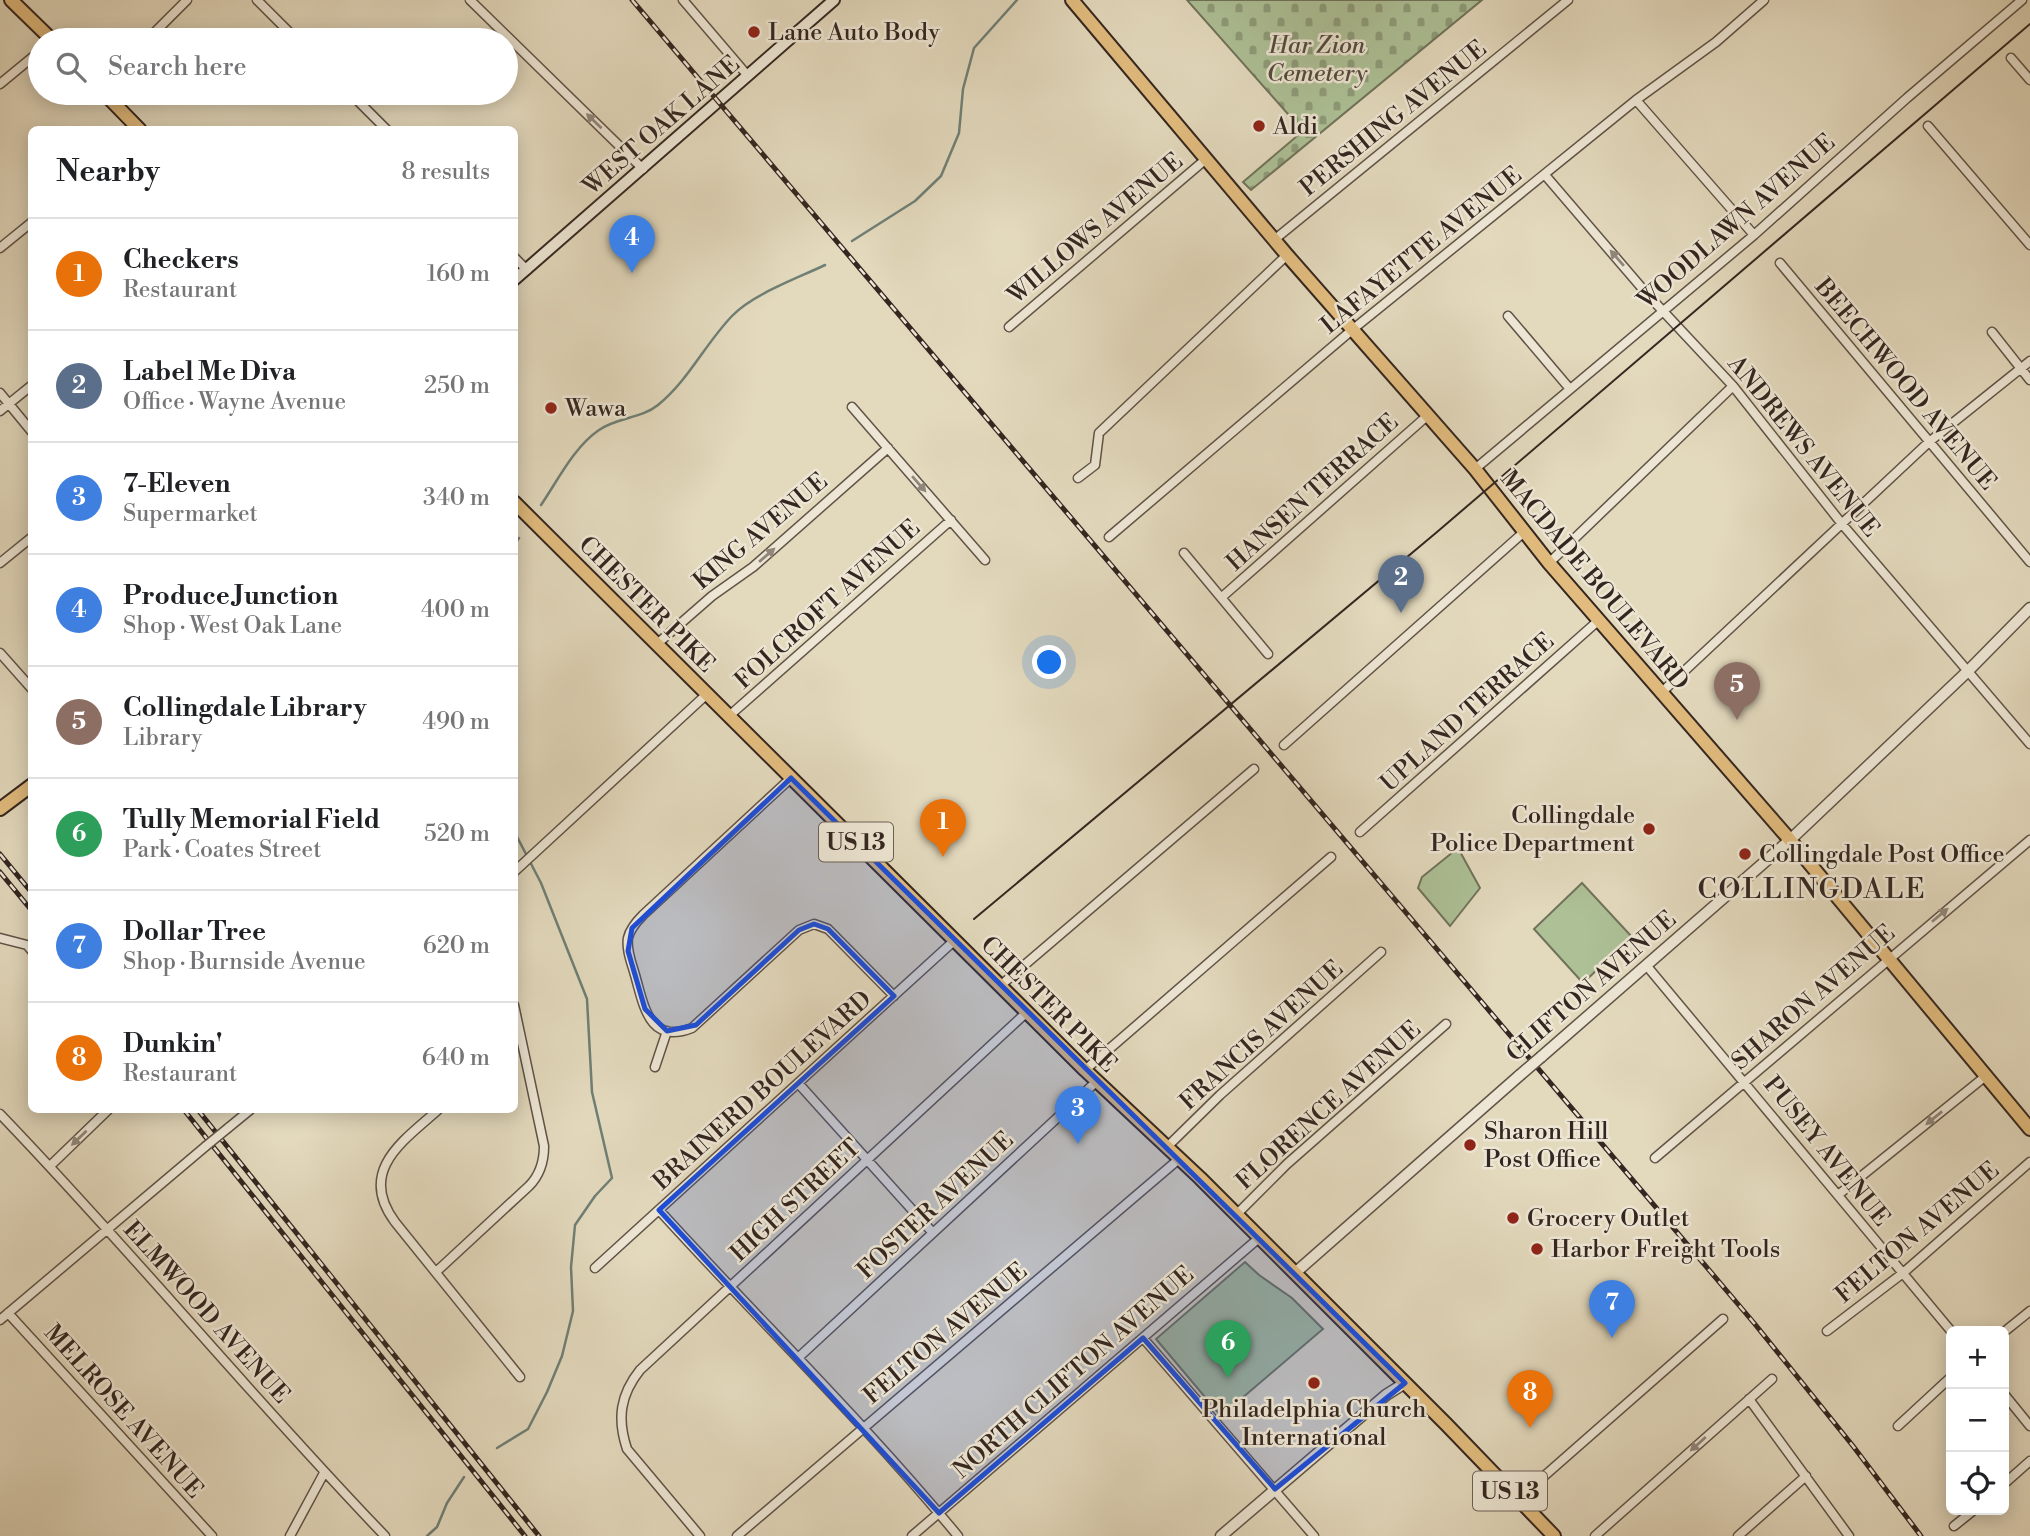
<!DOCTYPE html>
<html lang="en">
<head>
<meta charset="utf-8">
<style>
	:root { --surface:#fff; --page:#f2f2f2; --text:#202124; --muted:#757577; --line:#e0e0e0; --accent:#8f2418 }
	body { margin:0; font-family:"Libre Bodoni",serif; background:var(--page); color:var(--text) }
	.controls { position:absolute; right:21px; bottom:21px; display:grid; overflow:hidden; border-radius:10px; box-shadow:0 4px 18px #0003 }
	.controls button { width:63px; height:63px; display:grid; place-items:center; padding:0; border:0; border-bottom:2px solid var(--line); background:var(--surface); color:var(--text); font:35px sans-serif }
	.you { position:absolute; left:1050px; top:663px; width:24px; height:24px; margin:-18px; border:5px solid #fff; border-radius:50%; background:#1a73e8; box-shadow:0 0 0 10px #1a73e833 }
	.badge { display:grid; place-items:center; width:46px; height:46px; border-radius:50%; background:var(--accent); color:#fff; font-size:23px; font-weight:700 }
	.pin { position:absolute; translate:-50% -58px; filter:drop-shadow(0 2px 4px #0008) }
	.pin::after { content:''; position:absolute; top:37px; width:24px; height:21px; background:inherit; clip-path:polygon(0 0,100% 0,50% 100%) }
	.list { margin:0; padding:0; list-style:none }
	h2 { display:flex; justify-content:space-between; align-items:center; height:91px; margin:0; padding:0 28px; font-size:30px }
	h2 small { font-size:23px; font-weight:400; color:var(--muted) }
	.list li { display:grid; grid-template-columns:46px 1fr auto; gap:21px; align-items:center; box-sizing:border-box; height:112px; padding:0 28px; border-top:2px solid var(--line) }
	.list b { display:block; font-size:26px; white-space:nowrap }
	.list p { margin:0; font-size:23px; white-space:nowrap; color:var(--muted) }
	.list em { font-size:23px; font-style:normal; color:var(--muted) }
	.icon { flex:none; width:38px; height:38px; fill:none; stroke:currentColor; stroke-width:2; stroke-linecap:round; stroke-linejoin:round }
	.map { position:relative; flex:none; width:2030px; height:1536px; overflow:hidden }
	.search { position:absolute; background:var(--surface); box-shadow:0 4px 18px #0003; left:28px; top:28px; width:490px; height:77px; display:flex; align-items:center; gap:18px; box-sizing:border-box; padding:0 24px; border-radius:38px; color:var(--muted); font-size:26px }
	.panel { position:absolute; background:var(--surface); box-shadow:0 4px 18px #0003; left:28px; top:126px; width:490px; height:987px; border-radius:10px }
	.map>svg:first-child { display:block }
	.cemetery { fill:url(#cemetery-stones); stroke:#70735b; stroke-width:2 }
	.green { fill:#adc096; stroke:#70735b; stroke-width:2 }
	.lines { fill:none; stroke-linecap:round; stroke-linejoin:round }
	.stream { stroke:#6f7f75; stroke-width:2.5 }
	.minor-casing { stroke:#605347; stroke-width:11 }
	.tertiary-casing { stroke:#605347; stroke-width:13 }
	.secondary-casing { stroke:#342620; stroke-width:14 }
	.primary-casing { stroke:#342620; stroke-width:16 }
	.minor { stroke:#ede6d4; stroke-width:8 }
	.tertiary { stroke:#ede6d4; stroke-width:10 }
	.secondary { stroke:#ede6d4; stroke-width:10 }
	.primary { stroke:#e2bc7e; stroke-width:12 }
	.tram { stroke:#342620; stroke-width:2 }
	.rail-casing { stroke:#342620; stroke-width:5 }
	.rail { stroke:#ede6d4; stroke-width:2.5; stroke-dasharray:8; stroke-linecap:butt }
	.minor-bridge-casing { stroke:#605347; stroke-width:11; stroke-linecap:butt }
	.tertiary-bridge-casing { stroke:#605347; stroke-width:13; stroke-linecap:butt }
	.minor-bridge { stroke:#ede6d4; stroke-width:8 }
	.tertiary-bridge { stroke:#ede6d4; stroke-width:10 }
	.oneway { fill:#90867a }
	.marked { fill:#1d4ed8; fill-opacity:0.2; stroke:#1d4ed8; stroke-width:5; stroke-linejoin:round }
	.poi-dot { fill:#8f2418; stroke:#ede6d4; stroke-width:2.5 }
	.labels { text-anchor:middle; stroke-width:5; stroke-linejoin:round; paint-order:stroke }
	.shield { fill:#ede6d4; stroke:#6c6056; stroke-width:2 }
	.shield-label { font-size:23px; font-weight:bold; fill:#342620 }
	.poi-label { font-size:24px; fill:#342620; stroke:#ede6d4; text-anchor:start }
	.park-label { font-size:24px; font-style:italic; fill:#524c3e; stroke:#ede6d4 }
	.street-label { font-size:24px; fill:#342620; stroke:#ede6d4 }
	.quarter-label { font-size:28px; letter-spacing:2px; fill:#342620; stroke:#ede6d4 }
</style>
</head>
<body>
<div class="map">
<svg width="2030" height="1536" viewBox="0 0 2030 1536">
	<defs>
		<pattern id="cemetery-stones" width="16" height="16" patternUnits="userSpaceOnUse" patternTransform="scale(1.75)"><rect width="16" height="16" fill="#adc096"/><path d="M2 7V4a2 2 0 0 1 4 0v3zM10 15v-3a2 2 0 0 1 4 0v3z" fill="#8e9c7a"/></pattern>
	</defs>
	<rect width="100%" height="100%" fill="#e3d9bd"/>
	<filter id="stains"><feTurbulence type="fractalNoise" baseFrequency=".00286" numOctaves="4"/><feColorMatrix values="0 0 0 0 .2 0 0 0 0 .09 0 0 0 0 .02 0 0 0 .5 -.17"/></filter>
	<radialGradient id="worn" r=".72"><stop offset=".6" stop-color="#630" stop-opacity="0"/><stop offset="1" stop-color="#630" stop-opacity=".3"/></radialGradient>
	<path class="cemetery" d="M 1187,0 L 1482,0 L 1251,190 L 1243,182 L 1303,131 Z"/>
	<path class="green" d="M 1458,848 L 1480,888 L 1450,926 L 1418,888 L 1422,877 Z
		M 1582,883 L 1632,937 L 1583,983 L 1534,929 Z
		M 1245,1262 L 1259,1275 L 1292,1298 L 1323,1329 L 1221,1416 L 1156,1339 Z"/>
	<g class="lines">
		<path class="stream" d="M 852,241 L 915,201 L 941,176 L 959,133 L 963,89 L 974,48 L 1017,0
			M 541,505 C 558,480 574,447 599,430 C 617,417 641,419 658,405 C 688,381 705,344 732,316 C 753,294 798,278 825,265
			M 514,545 L 519,538
			M 497,1448 L 528,1429 L 547,1392 L 562,1356 L 573,1311 L 571,1267 L 575,1225 L 595,1196 L 612,1178 L 592,1092 L 587,999 L 541,883 L 514,831
			M 427,1536 L 437,1527 L 447,1503 L 464,1477"/>
		<g class="minor-casing">
			<path id="minor" d="M 257,0 L 297,40
				M 470,0 L 643,169
				M 683,0 L 748,76
				M 147,40 L 187,0
				M 2011,58 L 2030,80
				M 0,84 L 40,51
				M 350,93 L 387,130
				M 1636,100 L 1754,235
				M 1928,126 L 2030,245
				M 1545,175 L 1647,294 L 1733,386 L 1842,524 L 2030,744
				M 1274,240 L 1568,0
				M 0,248 L 32,222
				M 514,257 L 527,270
				M 1780,263 L 2030,562
				M 1508,316 L 1570,389
				M 1009,327 L 1206,159
				M 1992,332 L 2030,380
				M 0,393 L 32,432
				M 852,407 L 985,560
				M 0,411 L 32,385
				M 1475,469 L 1754,235 L 1907,98 L 2022,0
				M 1078,478 L 1095,465 L 1099,433 L 1287,255
				M 1109,537 L 1352,330 L 1636,100 L 1716,42 L 1764,0
				M 1184,553 L 1268,654
				M 0,563 L 32,537
				M 1549,563 L 1733,386
				M 1222,597 L 1427,416
				M 657,644 L 712,596 L 753,567 L 888,448
				M 0,653 L 32,689
				M 1662,692 L 1929,442 L 2030,361
				M 729,716 L 951,520
				M 1284,745 L 1524,532
				M 791,778 L 643,915 C 636,922 630,929 628,938 C 626,950 632,964 635,975 C 644,1006 649,1045 692,1028 L 799,930 L 814,924 L 828,929 L 894,996
				M 1360,832 L 1599,620
				M 514,872 L 707,694
				M 0,938 L 27,945 L 32,951
				M 1646,965 L 1951,1331
				M 1000,986 L 1254,769
				M 655,1067 L 667,1031
				M 1085,1070 L 1331,857
				M 798,1083 L 933,1233
				M 438,1110 C 403,1141 357,1171 395,1222 L 520,1377
				M 0,1114 C 132,1251 253,1399 385,1536
				M 228,1128 L 250,1110
				M 1167,1147 L 1220,1095 L 1381,952
				M 1655,1158 L 2030,840
				M 50,1166 L 108,1110
				M 1838,1195 L 1987,1075
				M 659,1210 C 758,1319 864,1422 958,1536
				M 1236,1215 L 1287,1164 L 1446,1024
				M 595,1268 L 955,940
				M 436,1272 L 529,1186 C 540,1175 544,1161 544,1146 L 514,1005
				M 8,1313 L 212,1536
				M 0,1320 L 206,1146
				M 1827,1331 L 1903,1273 L 2030,1162
				M 2004,1332 L 2030,1311
				M 1143,1338 L 1314,1536
				M 799,1357 L 1097,1081
				M 2004,1394 L 2030,1426
				M 1749,1399 L 1849,1536
				M 1898,1426 L 1951,1377
				M 2004,1484 L 2030,1461
				M 1518,1499 L 1723,1319
				M 1954,1526 L 1974,1510
				M 290,1536 L 324,1473
				M 700,1536 L 627,1449 C 617,1419 620,1395 640,1370 L 1027,1012
				M 737,1536 L 1179,1159
				M 912,1536 L 1259,1238
				M 1595,1536 L 1772,1379
				M 1738,1536 L 1806,1476"/>
		</g>
		<g class="tertiary-casing">
			<path id="tertiary" d="M 1541,1057 L 1790,840 L 1968,671 L 2030,608
				M 1295,1273 L 1520,1075
				M 1221,1536 L 1386,1395 L 1405,1383"/>
		</g>
		<g class="secondary-casing">
			<path id="secondary" d="M 514,280 L 834,0"/>
		</g>
		<g class="primary-casing">
			<path id="primary" d="M 11,0 L 52,40
				M 1072,0 L 1287,255 L 1475,469 L 1549,563 L 1790,840 L 2030,1129
				M 104,93 L 140,130
				M 514,502 L 1085,1070 L 1200,1178 L 1446,1424 L 1554,1536
				M 0,809 L 32,785"/>
		</g>
		<use href="#minor" class="minor"/>
		<use href="#tertiary" class="tertiary"/>
		<use href="#secondary" class="secondary"/>
		<use href="#primary" class="primary"/>
		<path class="tram" d="M 974,919 L 1437,532 L 2030,24"/>
		<g class="rail-casing">
			<path id="rail" d="M 632,0 L 1754,1323 L 1853,1446 L 1921,1536
				M 0,854 L 32,893
				M 0,872 L 32,911
				M 184,1110 L 525,1536
				M 198,1110 L 539,1536"/>
		</g>
		<use href="#rail" class="rail"/>
		<g class="minor-bridge-casing">
			<path id="minor-bridge" d="M 206,1146 L 228,1128"/>
		</g>
		<g class="tertiary-bridge-casing">
			<path id="tertiary-bridge" d="M 1520,1075 L 1541,1057"/>
		</g>
		<use href="#minor-bridge" class="minor-bridge"/>
		<use href="#tertiary-bridge" class="tertiary-bridge"/>
	</g>
	<defs><path id="oneway-solid" d="M-6-.8H1V-3.2L6.5 0L1 3.2V.8H-6Z" transform="scale(1.75)"/></defs>
	<g class="oneway">
		<use href="#oneway-solid" transform="translate(594 121) rotate(-136)"/>
		<use href="#oneway-solid" transform="translate(1617 258) rotate(-131)"/>
		<use href="#oneway-solid" transform="translate(919 484) rotate(49)"/>
		<use href="#oneway-solid" transform="translate(767 555) rotate(-41)"/>
		<use href="#oneway-solid" transform="translate(1940 915) rotate(-40)"/>
		<use href="#oneway-solid" transform="translate(1934 1118) rotate(141)"/>
		<use href="#oneway-solid" transform="translate(79 1138) rotate(136)"/>
		<use href="#oneway-solid" transform="translate(1698 1444) rotate(138)"/>
	</g>
	<path class="marked" d="M 791,778 L 1405,1383 L 1275,1489 L 1143,1338 L 939,1513 L 659,1210 L 894,996 L 828,929 L 814,924 L 799,930 L 696,1025 L 667,1031 L 645,1009 L 628,951 L 632,928 Z"/>
	<g class="poi-dot">
		<circle cx="754" cy="32" r="7"/>
		<circle cx="1259" cy="126" r="7"/>
		<circle cx="551" cy="408" r="7"/>
		<circle cx="1649" cy="829" r="7"/>
		<circle cx="1745" cy="854" r="7"/>
		<circle cx="1470" cy="1145" r="7"/>
		<circle cx="1513" cy="1218" r="7"/>
		<circle cx="1537" cy="1249" r="7"/>
		<circle cx="1314" cy="1383" r="7"/>
	</g>
	<g class="labels">
		<g class="shield">
			<rect x="819" y="822.5" width="74" height="39" rx="5"/>
			<rect x="1473" y="1471.5" width="74" height="39" rx="5"/>
		</g>
		<g class="shield-label">
			<text x="856" y="850">US 13</text>
			<text x="1510" y="1499">US 13</text>
		</g>
		<g class="poi-label">
			<text x="768" y="40">Lane Auto Body</text>
			<text x="1273" y="134">Aldi</text>
			<text x="565" y="416">Wawa</text>
			<text x="1635" y="823" text-anchor="end">Collingdale<tspan x="1635" dy="28">Police Department</tspan></text>
			<text x="1759" y="862">Collingdale Post Office</text>
			<text x="1484" y="1139">Sharon Hill<tspan x="1484" dy="28">Post Office</tspan></text>
			<text x="1527" y="1226">Grocery Outlet</text>
			<text x="1551" y="1257">Harbor Freight Tools</text>
			<text x="1314" y="1417" text-anchor="middle">Philadelphia Church<tspan x="1314" dy="28">International</tspan></text>
		</g>
		<g class="park-label">
			<text x="1317" y="53">Har Zion<tspan x="1317" dy="28">Cemetery</tspan></text>
		</g>
		<g class="street-label">
			<text transform="translate(1393 118) rotate(-39)" y="8">PERSHING AVENUE</text>
			<text transform="translate(661 125) rotate(-41)" y="8">WEST OAK LANE</text>
			<text transform="translate(1736 221) rotate(-41)" y="8">WOODLAWN AVENUE</text>
			<text transform="translate(1095 228) rotate(-40)" y="8">WILLOWS AVENUE</text>
			<text transform="translate(1421 250) rotate(-39)" y="8">LAFAYETTE AVENUE</text>
			<text transform="translate(1906 384) rotate(50)" y="8">BEECHWOOD AVENUE</text>
			<text transform="translate(1804 446) rotate(51)" y="8">ANDREWS AVENUE</text>
			<text transform="translate(1312 492) rotate(-42)" y="8">HANSEN TERRACE</text>
			<text transform="translate(760 531) rotate(-40)" y="8">KING AVENUE</text>
			<text transform="translate(1595 580) rotate(50)" y="8">MACDADE BOULEVARD</text>
			<text transform="translate(647 604) rotate(45)" y="8">CHESTER PIKE</text>
			<text transform="translate(827 604) rotate(-42)" y="8">FOLCROFT AVENUE</text>
			<text transform="translate(1467 712) rotate(-42)" y="8">UPLAND TERRACE</text>
			<text transform="translate(1591 986) rotate(-41)" y="8">CLIFTON AVENUE</text>
			<text transform="translate(1813 997) rotate(-41)" y="8">SHARON AVENUE</text>
			<text transform="translate(1049 1004) rotate(45)" y="8">CHESTER PIKE</text>
			<text transform="translate(1261 1035) rotate(-42)" y="8">FRANCIS AVENUE</text>
			<text transform="translate(762 1090) rotate(-42)" y="8">BRAINERD BOULEVARD</text>
			<text transform="translate(1328 1105) rotate(-42)" y="8">FLORENCE AVENUE</text>
			<text transform="translate(1827 1151) rotate(51)" y="8">PUSEY AVENUE</text>
			<text transform="translate(795 1200) rotate(-43)" y="8">HIGH STREET</text>
			<text transform="translate(935 1205) rotate(-43)" y="8">FOSTER AVENUE</text>
			<text transform="translate(1917 1232) rotate(-40)" y="8">FELTON AVENUE</text>
			<text transform="translate(207 1312) rotate(48)" y="8">ELMWOOD AVENUE</text>
			<text transform="translate(945 1333) rotate(-40)" y="8">FELTON AVENUE</text>
			<text transform="translate(1073 1372) rotate(-41)" y="8">NORTH CLIFTON AVENUE</text>
			<text transform="translate(124 1411) rotate(48)" y="8">MELROSE AVENUE</text>
		</g>
		<g class="quarter-label">
			<text x="1812" y="898">COLLINGDALE</text>
		</g>
	</g>
	<rect width="100%" height="100%" filter="url(#stains)"/>
	<rect width="100%" height="100%" fill="url(#worn)"/>
</svg>
<div class="controls">
<button>+</button>
<button>−</button>
<button><svg class="icon" aria-label="locate" viewBox="0 0 24 24"><circle cx="12" cy="12" r="6"/><path d="M12 2v4M12 18v4M2 12h4M18 12h4"/></svg></button>
</div>
<div class="you"></div>
<div class="pin badge" style="left:943px;top:857px;background:#e8710a">1</div>
<div class="pin badge" style="left:1401px;top:613px;background:#5c6f8a">2</div>
<div class="pin badge" style="left:1078px;top:1144px;background:#3f7fe0">3</div>
<div class="pin badge" style="left:632px;top:273px;background:#3f7fe0">4</div>
<div class="pin badge" style="left:1737px;top:720px;background:#8d6e63">5</div>
<div class="pin badge" style="left:1228px;top:1378px;background:#2e9e5b">6</div>
<div class="pin badge" style="left:1612px;top:1338px;background:#3f7fe0">7</div>
<div class="pin badge" style="left:1530px;top:1428px;background:#e8710a">8</div>
<div class="search"><svg class="icon" aria-label="search" viewBox="0 0 24 24"><circle cx="10" cy="10" r="6"/><path d="M15 15l6 6"/></svg>Search here</div>
<section class="panel">
<h2>Nearby<small>8 results</small></h2>
<ul class="list">
<li><span class="badge" style="background:#e8710a">1</span><div><b>Checkers</b><p>Restaurant</p></div><em>160 m</em></li>
<li><span class="badge" style="background:#5c6f8a">2</span><div><b>Label Me Diva</b><p>Office · Wayne Avenue</p></div><em>250 m</em></li>
<li><span class="badge" style="background:#3f7fe0">3</span><div><b>7-Eleven</b><p>Supermarket</p></div><em>340 m</em></li>
<li><span class="badge" style="background:#3f7fe0">4</span><div><b>Produce Junction</b><p>Shop · West Oak Lane</p></div><em>400 m</em></li>
<li><span class="badge" style="background:#8d6e63">5</span><div><b>Collingdale Library</b><p>Library</p></div><em>490 m</em></li>
<li><span class="badge" style="background:#2e9e5b">6</span><div><b>Tully Memorial Field</b><p>Park · Coates Street</p></div><em>520 m</em></li>
<li><span class="badge" style="background:#3f7fe0">7</span><div><b>Dollar Tree</b><p>Shop · Burnside Avenue</p></div><em>620 m</em></li>
<li><span class="badge" style="background:#e8710a">8</span><div><b>Dunkin'</b><p>Restaurant</p></div><em>640 m</em></li>
</ul>
</section>
</div>
</body>
</html>
